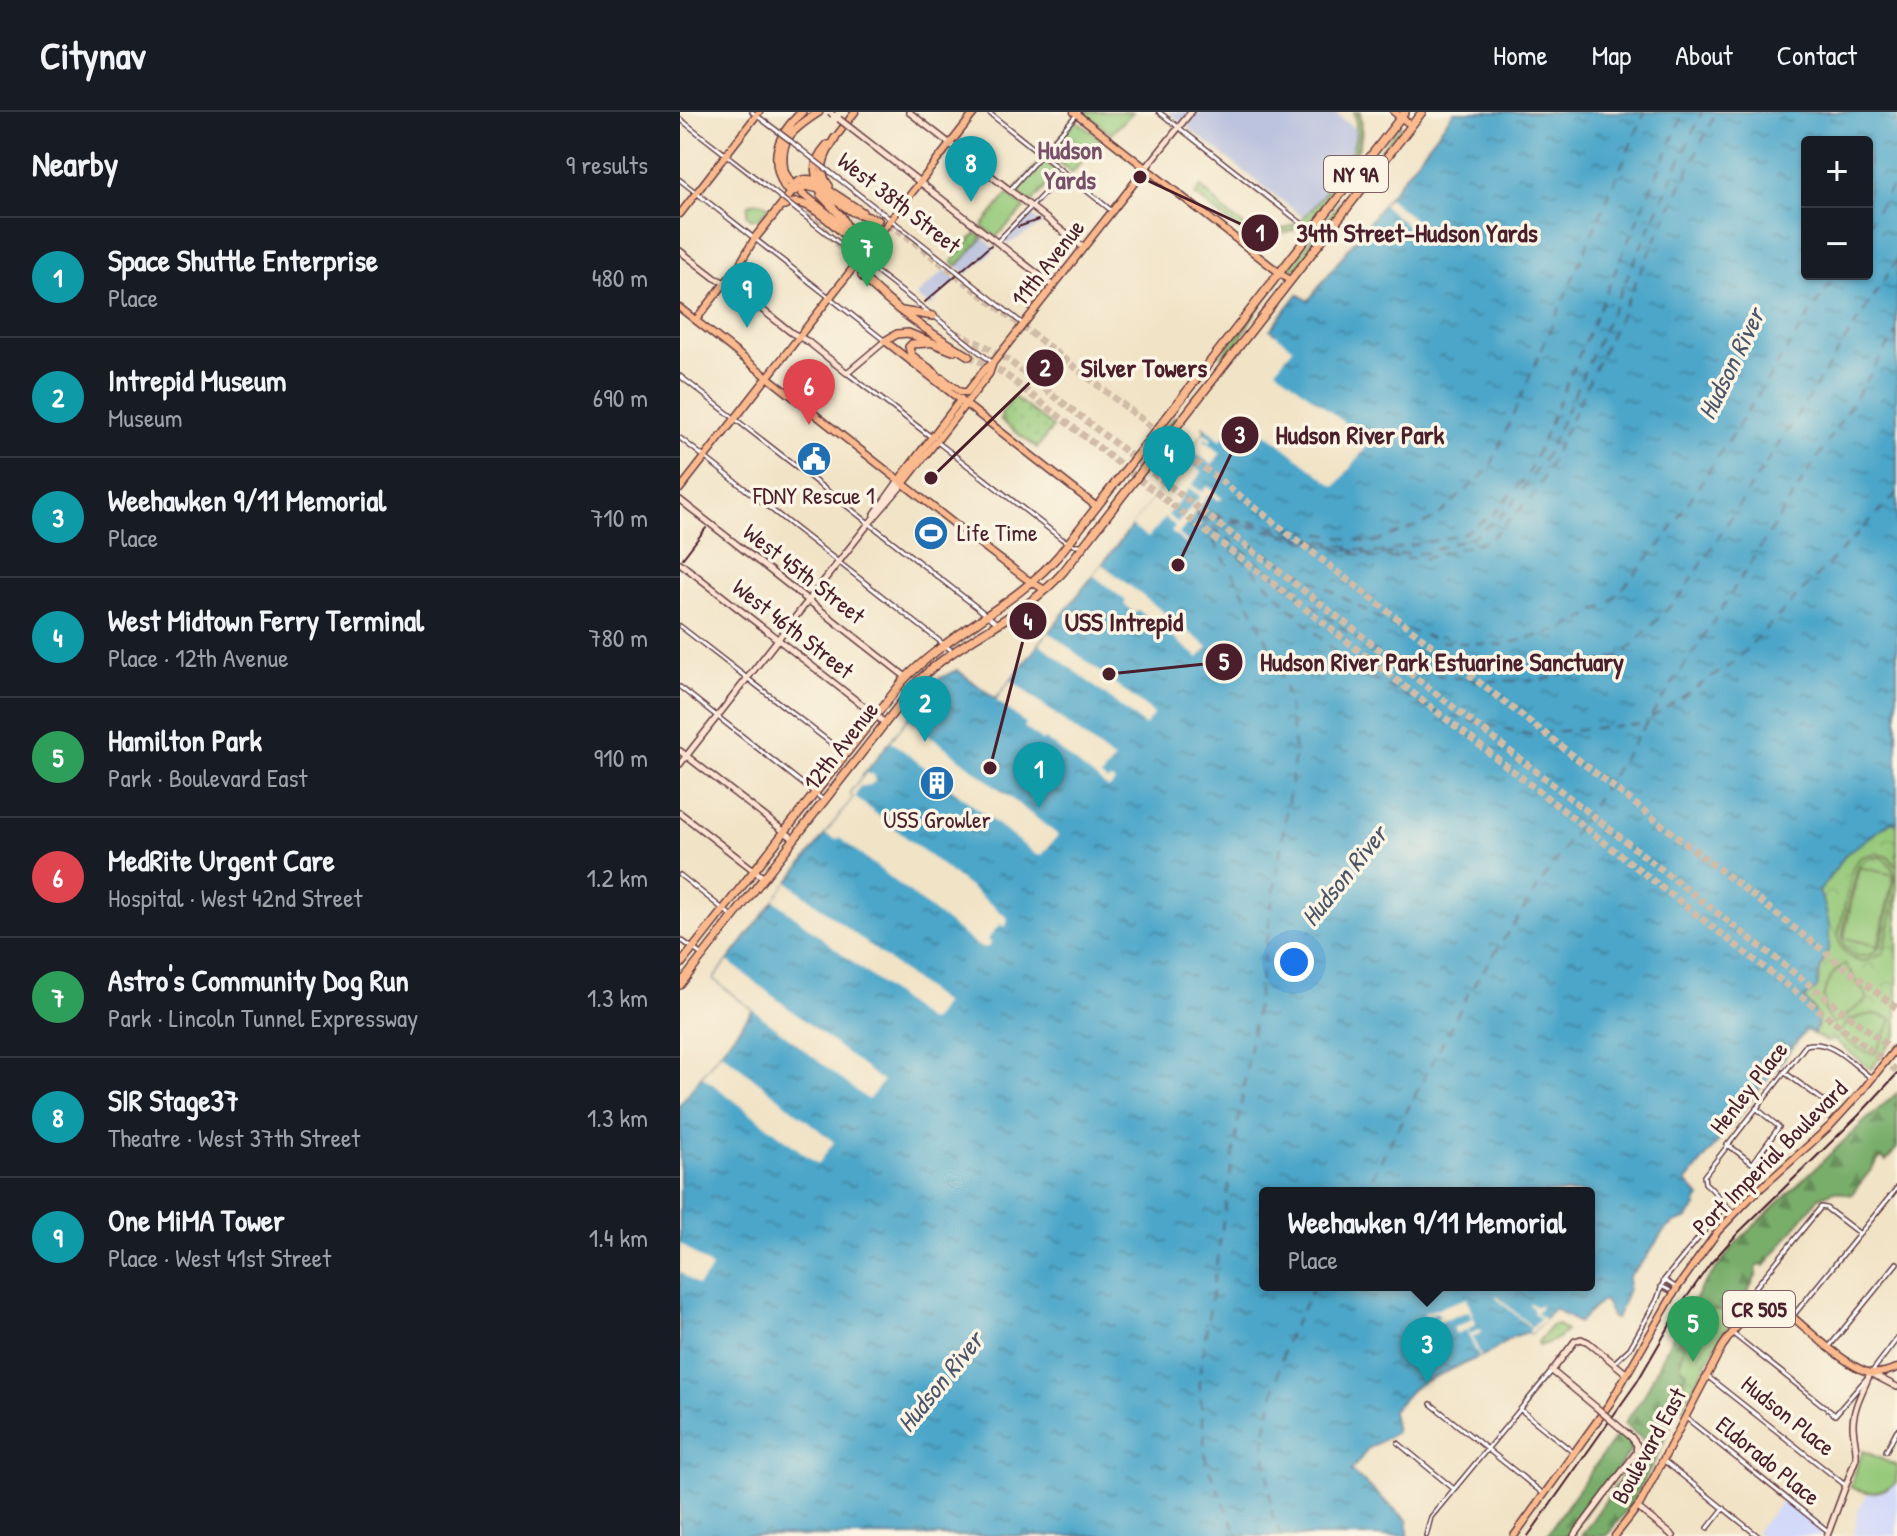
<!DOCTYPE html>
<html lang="en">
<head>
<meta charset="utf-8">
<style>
	:root { --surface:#171b24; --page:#242831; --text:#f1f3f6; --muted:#9ea1a6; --line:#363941; --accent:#1f6fb2 }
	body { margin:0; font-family:"Patrick Hand",sans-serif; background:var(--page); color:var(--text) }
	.controls { position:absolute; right:24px; top:24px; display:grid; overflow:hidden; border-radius:8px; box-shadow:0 2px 6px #0004 }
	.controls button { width:72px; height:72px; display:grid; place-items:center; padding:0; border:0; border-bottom:2px solid var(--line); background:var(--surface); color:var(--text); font:40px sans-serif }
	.you { position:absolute; left:614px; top:850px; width:28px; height:28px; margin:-20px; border:6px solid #fff; border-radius:50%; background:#1a73e8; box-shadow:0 0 0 12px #1a73e833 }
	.badge { display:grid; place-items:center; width:52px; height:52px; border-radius:50%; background:var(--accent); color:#fff; font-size:26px; font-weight:700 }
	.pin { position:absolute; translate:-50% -66px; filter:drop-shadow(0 2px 4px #0008) }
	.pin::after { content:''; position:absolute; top:42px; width:28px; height:24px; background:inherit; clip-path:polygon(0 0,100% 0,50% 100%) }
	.popup { position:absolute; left:579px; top:1075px; width:336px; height:104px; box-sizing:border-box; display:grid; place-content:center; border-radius:8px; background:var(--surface); filter:drop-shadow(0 2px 6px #0005); font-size:26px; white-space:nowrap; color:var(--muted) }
	.popup b { font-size:30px; color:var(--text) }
	.popup::after { content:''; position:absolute; left:50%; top:100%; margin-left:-16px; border:16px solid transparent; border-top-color:var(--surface) }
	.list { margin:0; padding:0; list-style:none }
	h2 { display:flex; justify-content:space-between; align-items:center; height:104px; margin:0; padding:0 32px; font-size:34px }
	h2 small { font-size:26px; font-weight:400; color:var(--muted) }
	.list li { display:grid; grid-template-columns:52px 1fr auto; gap:24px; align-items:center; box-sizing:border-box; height:120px; padding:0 32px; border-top:2px solid var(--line) }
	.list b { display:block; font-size:30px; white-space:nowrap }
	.list p { margin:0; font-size:26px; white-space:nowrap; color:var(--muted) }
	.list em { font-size:26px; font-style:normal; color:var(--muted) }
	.map { position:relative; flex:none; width:1217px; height:1424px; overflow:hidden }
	header { display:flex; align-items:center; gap:48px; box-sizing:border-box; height:112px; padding:0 40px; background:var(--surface); border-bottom:2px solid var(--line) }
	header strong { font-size:38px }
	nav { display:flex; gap:44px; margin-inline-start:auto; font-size:28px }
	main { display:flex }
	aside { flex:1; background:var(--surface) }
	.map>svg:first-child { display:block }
	.built { fill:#d3d9f9 }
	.railway { fill:#bcc3de }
	.grass { fill:url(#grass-tufts); stroke:#707452; stroke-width:2 }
	.forest { fill:url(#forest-firs); stroke:#61664a; stroke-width:2 }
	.park { fill:url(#park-crowns); stroke:#707452; stroke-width:2 }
	.garden { fill:url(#garden-dots); stroke:#707452; stroke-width:2 }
	.pitch { fill:#96c97a; stroke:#707452; stroke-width:2; fill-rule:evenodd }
	.water { fill:url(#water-ripples); stroke:#4b627a; stroke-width:2; fill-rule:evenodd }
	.pier { fill:#f1e3c6; fill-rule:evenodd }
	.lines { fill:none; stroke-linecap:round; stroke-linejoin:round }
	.ferry { stroke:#4b556a; stroke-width:2; stroke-dasharray:10 8; stroke-linecap:butt }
	.highway-tunnel { stroke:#d0bca7; stroke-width:7; stroke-dasharray:7 3.5; stroke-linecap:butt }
	.street-casing { stroke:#633c42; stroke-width:6 }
	.secondary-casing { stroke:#633c42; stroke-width:8 }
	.primary-casing { stroke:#633c42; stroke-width:9 }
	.highway-casing { stroke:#633c42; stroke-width:10 }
	.street { stroke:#fff; stroke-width:3 }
	.secondary { stroke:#fde3d1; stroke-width:5 }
	.primary { stroke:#fbba8d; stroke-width:6 }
	.highway { stroke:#fbba8d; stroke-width:7 }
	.tram { stroke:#4a1f2b; stroke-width:2 }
	.rail { stroke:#4a1f2b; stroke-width:2 }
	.street-bridge-casing { stroke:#633c42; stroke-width:6; stroke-linecap:butt }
	.secondary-bridge-casing { stroke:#633c42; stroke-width:8; stroke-linecap:butt }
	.street-bridge { stroke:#fff; stroke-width:3 }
	.secondary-bridge { stroke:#fde3d1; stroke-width:5 }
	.labels { text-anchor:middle; stroke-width:7; stroke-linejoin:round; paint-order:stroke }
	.shield { fill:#fcf5e5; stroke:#7f5f63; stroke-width:2 }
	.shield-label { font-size:22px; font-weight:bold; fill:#4a1f2b }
	.street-label { font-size:24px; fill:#4a1f2b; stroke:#fcf5e5 }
	.poi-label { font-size:24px; fill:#4a1f2b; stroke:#fcf5e5 }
	.neighbourhood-label { font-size:26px; font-weight:bold; fill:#79506a; stroke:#fcf5e5 }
	.water-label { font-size:26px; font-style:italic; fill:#4b556a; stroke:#fcf5e5 }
	.leader { fill:none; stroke:#4a1f2b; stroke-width:3 }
	.callout-dot { fill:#4a1f2b; stroke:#fcf5e5; stroke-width:3 }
	.mark-label { font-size:24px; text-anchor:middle; font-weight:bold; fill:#fff }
	.callout-label { font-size:26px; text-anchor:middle; font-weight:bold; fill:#4a1f2b; stroke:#fcf5e5; stroke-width:7; stroke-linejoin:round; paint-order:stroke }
</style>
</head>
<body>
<header>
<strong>Citynav</strong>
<nav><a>Home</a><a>Map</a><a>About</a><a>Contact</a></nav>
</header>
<main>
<aside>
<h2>Nearby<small>9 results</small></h2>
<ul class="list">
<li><span class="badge" style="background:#0f9aa8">1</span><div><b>Space Shuttle Enterprise</b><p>Place</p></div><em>480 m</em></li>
<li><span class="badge" style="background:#0f9aa8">2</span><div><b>Intrepid Museum</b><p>Museum</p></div><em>690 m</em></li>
<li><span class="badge" style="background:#0f9aa8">3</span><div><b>Weehawken 9/11 Memorial</b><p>Place</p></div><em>710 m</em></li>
<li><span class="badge" style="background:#0f9aa8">4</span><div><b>West Midtown Ferry Terminal</b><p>Place · 12th Avenue</p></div><em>780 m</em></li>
<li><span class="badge" style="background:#2e9e5b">5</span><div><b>Hamilton Park</b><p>Park · Boulevard East</p></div><em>910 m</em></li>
<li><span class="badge" style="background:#e0444e">6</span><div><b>MedRite Urgent Care</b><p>Hospital · West 42nd Street</p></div><em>1.2 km</em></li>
<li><span class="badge" style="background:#2e9e5b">7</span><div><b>Astro's Community Dog Run</b><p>Park · Lincoln Tunnel Expressway</p></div><em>1.3 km</em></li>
<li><span class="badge" style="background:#0f9aa8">8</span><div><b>SIR Stage37</b><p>Theatre · West 37th Street</p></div><em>1.3 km</em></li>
<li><span class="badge" style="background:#0f9aa8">9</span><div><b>One MiMA Tower</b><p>Place · West 41st Street</p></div><em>1.4 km</em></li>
</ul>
</aside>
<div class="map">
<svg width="1217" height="1424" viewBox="0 0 1217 1424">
	<defs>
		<pattern id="grass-tufts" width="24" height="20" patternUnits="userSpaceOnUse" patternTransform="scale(2)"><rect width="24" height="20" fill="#96c97a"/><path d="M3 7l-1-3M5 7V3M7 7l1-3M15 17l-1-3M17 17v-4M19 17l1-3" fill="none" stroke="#83ac6a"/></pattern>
		<pattern id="forest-firs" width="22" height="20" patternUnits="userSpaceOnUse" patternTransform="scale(2)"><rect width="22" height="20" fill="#78ad6a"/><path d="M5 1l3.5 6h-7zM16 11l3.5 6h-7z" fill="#648c57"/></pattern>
		<pattern id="park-crowns" width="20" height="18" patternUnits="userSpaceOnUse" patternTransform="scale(2)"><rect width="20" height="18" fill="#96c97a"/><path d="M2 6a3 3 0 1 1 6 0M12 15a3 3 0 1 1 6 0" fill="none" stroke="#83ac6a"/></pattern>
		<pattern id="garden-dots" width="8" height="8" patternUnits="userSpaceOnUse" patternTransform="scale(2)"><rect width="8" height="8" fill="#96c97a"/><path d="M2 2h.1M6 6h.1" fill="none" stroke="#83ac6a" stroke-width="1.8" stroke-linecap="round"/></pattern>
		<pattern id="water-ripples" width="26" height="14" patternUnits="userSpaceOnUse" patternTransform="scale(2)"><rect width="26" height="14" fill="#4ca6c9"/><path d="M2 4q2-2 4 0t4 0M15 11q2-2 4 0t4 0" fill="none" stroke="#4187a3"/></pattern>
	</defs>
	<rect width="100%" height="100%" fill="#fcf5e5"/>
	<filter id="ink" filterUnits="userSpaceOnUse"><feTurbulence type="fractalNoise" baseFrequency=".0125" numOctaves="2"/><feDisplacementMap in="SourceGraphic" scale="16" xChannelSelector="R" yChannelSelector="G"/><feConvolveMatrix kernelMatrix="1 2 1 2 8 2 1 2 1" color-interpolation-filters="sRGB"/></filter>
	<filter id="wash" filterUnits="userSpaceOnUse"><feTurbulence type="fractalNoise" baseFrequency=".006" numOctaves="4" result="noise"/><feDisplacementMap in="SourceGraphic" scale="32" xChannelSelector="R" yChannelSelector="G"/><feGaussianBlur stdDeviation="1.8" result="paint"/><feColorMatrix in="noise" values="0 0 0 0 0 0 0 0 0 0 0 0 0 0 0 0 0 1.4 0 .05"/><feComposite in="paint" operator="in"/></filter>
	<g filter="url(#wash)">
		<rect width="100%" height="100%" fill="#f1e3c6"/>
		<path class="built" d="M 1217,1369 L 1217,1424 L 1174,1424 L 1178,1399 L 1187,1382 L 1199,1381 L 1216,1371 Z
			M 1105,1385 L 1147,1419 L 1145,1424 L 1081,1424 L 1076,1420 Z"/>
		<path class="railway" d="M 488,0 L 653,0 L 677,18 L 676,24 L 673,37 L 666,52 L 624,106 Z
			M 351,103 L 363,112 L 328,132 L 325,129 Z
			M 303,126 L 316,137 L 287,162 L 277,154 Z
			M 265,158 L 278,169 L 262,181 L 251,195 L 236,184 Z"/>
		<path class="grass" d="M 81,90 L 89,95 L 79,107 L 70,106 L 67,102 L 68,94 L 72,91 Z
			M 296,121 L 303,126 L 277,154 L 272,150 Z
			M 877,1212 L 886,1219 C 880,1226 869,1231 859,1234 L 858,1230 L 871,1214 Z"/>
		<path class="forest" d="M 1217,981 L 1217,1036 L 1206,1049 L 1201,1045 L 1171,1083 L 1154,1079 L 1139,1085 L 1085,1154 L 1080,1153 L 1076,1156 L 1077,1162 L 1070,1175 L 1063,1195 L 1057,1200 L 1052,1201 L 1033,1197 L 1020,1211 L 1000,1246 L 1007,1260 L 993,1287 L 998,1294 C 981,1340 959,1387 926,1424 L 901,1424 L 962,1336 L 965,1329 L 944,1312 L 964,1284 L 990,1230 L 1021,1176 L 1057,1130 L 1183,1011 Z
			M 938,1321 L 951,1330 L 952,1337 L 896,1414 L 892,1424 L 866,1424 Z"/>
		<path class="park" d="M 404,0 L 453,0 L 431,22 Z
			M 674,0 L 680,0 C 688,33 671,55 652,79 C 645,88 638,101 629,109 C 611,124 585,126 564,118 L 561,120 L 515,83 L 521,75 C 540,91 554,115 581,119 C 595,120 610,117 622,107 C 632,99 669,49 673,37 C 678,24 677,13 674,0 Z
			M 396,8 L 421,28 L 392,61 L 367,41 Z
			M 361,47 L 378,59 L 378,62 L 352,90 L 349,90 L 335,78 Z
			M 328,82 L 345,96 L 316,125 L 302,114 Z
			M 1212,709 L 1217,712 L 1217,923 L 1191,957 L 1153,927 L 1148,930 L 1133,922 L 1138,914 L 1134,897 L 1125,889 L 1124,886 L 1137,876 L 1140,857 L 1149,835 L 1149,813 L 1145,795 L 1139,780 L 1166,742 Z
			M 1033,1197 L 1052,1201 L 1057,1205 L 1043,1220 L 1002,1296 L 998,1294 L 993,1287 L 1007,1260 L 1001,1254 C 999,1235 1020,1210 1033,1197 Z"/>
		<path class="garden" d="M 674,0 L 678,0 C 685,28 673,47 657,69 L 654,67 C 670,46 681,27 674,0 Z
			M 719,14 L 722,14 L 721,18 L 614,159 L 609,155 Z
			M 596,172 L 573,204 L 558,231 L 546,246 L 541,244 Z
			M 334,285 L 373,315 L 357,336 L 320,308 L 322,304 L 321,303 Z
			M 494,305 L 497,308 L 462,353 L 459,351 L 479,326 L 482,318 Z"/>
		<path class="pitch" d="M 1196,741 L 1209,745 L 1217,754 L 1217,778 L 1203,842 C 1199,843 1195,845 1191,847 C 1174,854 1160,840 1158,824 L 1173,755 L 1181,745 ZM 1200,745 C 1209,749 1214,756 1215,766 L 1201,832 C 1196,840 1191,845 1181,844 C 1172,844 1164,837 1163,828 C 1161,816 1174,773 1177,758 C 1182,748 1189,745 1200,745 Z
			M 1179,755 L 1214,763 L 1198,834 L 1164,826 Z
			M 1165,852 L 1188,886 L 1174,898 L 1153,912 C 1135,894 1144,865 1165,852 Z
			M 1195,902 L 1212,907 L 1196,941 C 1182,942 1169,930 1158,923 C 1167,908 1179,903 1195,902 Z
			M 1183,1339 L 1217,1354 L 1216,1371 C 1196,1384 1191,1382 1170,1375 Z"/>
		<path class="water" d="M 774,0 L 1217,0 L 1217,712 L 1212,709 L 1166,742 L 1139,780 L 1145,795 L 1149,813 L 1149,835 L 1140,857 L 1137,876 L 1124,886 C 1133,901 1144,902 1133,922 L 1126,918 L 1006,1070 L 1020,1085 L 1016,1091 L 1017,1094 L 1006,1107 L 994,1111 L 983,1120 L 965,1147 L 949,1164 L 948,1177 L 936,1207 L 932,1206 L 926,1191 L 922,1188 L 898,1211 L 874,1196 L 851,1222 L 848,1220 L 832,1225 L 813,1239 L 743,1270 L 730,1279 L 712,1299 L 716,1320 L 688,1337 L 671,1359 L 728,1409 L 728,1424 L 0,1424 L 0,992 L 73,898 L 34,867 L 174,685 L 170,681 L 178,670 L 260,566 L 277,558 L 316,587 L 512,338 L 526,317 L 523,314 L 594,221 L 590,218 L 618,182 L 628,189 ZM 1127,30 L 1187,30 L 1187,162 L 1127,162 ZM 585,1081 L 909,1081 L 909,1173 L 585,1173 Z"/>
		<path class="pier" d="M 708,86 L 741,113 L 744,122 L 734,119 L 703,93 Z
			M 590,218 L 613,236 L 596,257 L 689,330 L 688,333 L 656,374 L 653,373 L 561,302 L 541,328 L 520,311 L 589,222 L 587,220 Z
			M 524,320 L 532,327 L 530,330 L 525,326 L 524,328 L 541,341 L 532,353 L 512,338 Z
			M 505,347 L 522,360 L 512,373 L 522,380 L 527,374 L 543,387 L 538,388 L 530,382 L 499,422 L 507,429 L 507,433 L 491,420 L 495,414 L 485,406 L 468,426 L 451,414 ZM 509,376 L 520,384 L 498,411 L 488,403 Z
			M 422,452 L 528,535 L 519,546 L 458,498 L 455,501 L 444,492 L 446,489 L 413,463 Z
			M 369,520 L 474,602 L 465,614 L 360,532 Z
			M 331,568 L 434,648 L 421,665 L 427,669 L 432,667 L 435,670 L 431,675 L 428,676 L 365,627 L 362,629 L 344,615 L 346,612 L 316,588 Z
			M 229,607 L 378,723 L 362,743 L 356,743 L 211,629 Z
			M 186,661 L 194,663 L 195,669 L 190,673 L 179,675 L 176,683 L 176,686 L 327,805 L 328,810 L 324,815 L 320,812 L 307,828 L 311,831 L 308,835 L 302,836 L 299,835 L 160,726 L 157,728 L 145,723 L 174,685 L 170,681 Z
			M 108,770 L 262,890 L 263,893 L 251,910 L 247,909 L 94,788 Z
			M 48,849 L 203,970 L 188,988 L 34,867 Z
			M 41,940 L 154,1030 L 139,1051 L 136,1051 L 22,964 Z
			M 0,1131 L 32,1156 L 18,1174 L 0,1160 Z
			M 817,1184 L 852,1215 L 860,1206 L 853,1201 L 854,1198 L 849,1193 L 850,1191 L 856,1195 L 859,1193 L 861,1195 L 856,1201 L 865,1207 L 851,1222 L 849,1220 L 851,1216 L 816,1186 Z
			M 787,1186 L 796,1212 L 788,1217 L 790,1222 L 801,1217 L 802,1221 L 792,1225 L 801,1244 L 799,1245 L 786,1218 L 776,1222 L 773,1216 L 792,1207 L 789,1199 L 749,1214 L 748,1211 L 760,1205 L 757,1200 L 745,1204 L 744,1201 Z"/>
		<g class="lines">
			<path class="ferry" d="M 1187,114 L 1217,67
				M 514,399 C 551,456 587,515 606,581 C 611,601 612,623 615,643 L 519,1265 L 526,1350 L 558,1424
				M 515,400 L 692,446 L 746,446 L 809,428 L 856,381 L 1036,0
				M 518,403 L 685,534 L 745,562 L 806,569 L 863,568 L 944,542 L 1002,482 L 1217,148
				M 534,403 L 692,431 L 755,407 L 810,356 L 965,0
				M 522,404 L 709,512 L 764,530 L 823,533 L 883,517 L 929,492 L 984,428 L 1156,162
				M 521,406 L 669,554 L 758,601 L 848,622 L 961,612 L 966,610
				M 554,408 L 695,441 L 781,423 L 814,402 L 847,364 L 1004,0
				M 596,420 L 691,443 L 745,441 L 794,424 L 829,397 L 867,342 L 1022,0
				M 971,606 L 1053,551 L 1217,381
				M 684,1081 L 789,880 L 1030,515 L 1217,220
				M 601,1424 L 592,1402 L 584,1324 L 606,1229 L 635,1173"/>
		</g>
	</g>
	<g filter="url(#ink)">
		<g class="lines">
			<path class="highway-tunnel" d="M 106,77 L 161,136 L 182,164
				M 198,108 L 214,116 L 229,126 L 1217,896
				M 177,135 L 187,149 L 197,159
				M 276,221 L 307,235 L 328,248 L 1217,941
				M 289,244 L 322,260 L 1217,959"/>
			<g class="street-casing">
				<path id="street" d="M 72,0 L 100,21
					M 308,0 L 432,99
					M 479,0 L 630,118
					M 0,7 L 99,84
					M 113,31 L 132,46
					M 150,60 L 269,153
					M 0,68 L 205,229
					M 330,78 L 399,0
					M 118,99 L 248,200
					M 317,130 L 384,61
					M 285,166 L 343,212
					M 254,204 L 313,251
					M 167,261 L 250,324
					M 0,264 L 317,511
					M 0,326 L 271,538
					M 256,329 L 382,427 L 394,433 L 401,433
					M 0,514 L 165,642
					M 0,575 L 142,687
					M 0,763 L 53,805
					M 0,827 L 23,844
					M 1104,960 L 1148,992
					M 1047,1032 L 1081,1058
					M 1073,1051 L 1099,1015 L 1076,996
					M 1054,1101 C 1042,1091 1037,1081 1025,1071 L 1024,1064 L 1126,933 C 1151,927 1171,951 1190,965
					M 984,1168 L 997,1176
					M 981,1174 L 989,1178
					M 1072,1199 L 1074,1177 L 1141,1095 L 1146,1096 L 1180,1122
					M 1112,1205 L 1217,1076
					M 1052,1221 L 1155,1303 L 1186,1267
					M 1149,1235 L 1217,1151
					M 934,1251 L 950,1236 L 977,1188 L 984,1168 L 1045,1094
					M 1191,1261 L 1217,1227
					M 1027,1264 L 1165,1373
					M 751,1292 L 865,1383
					M 841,1298 L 894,1341
					M 1005,1305 L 1149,1420
					M 718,1331 L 774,1377
					M 1206,1339 L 1217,1318
					M 983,1348 L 1078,1424
					M 1028,1416 L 1044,1396
					M 746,1424 L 751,1405 L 871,1260"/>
			</g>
			<g class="secondary-casing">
				<path id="secondary" d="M 229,0 L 403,135
					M 173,18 L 373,174
					M 466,56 L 511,0
					M 0,139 L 35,166 L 52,174 L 112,221 L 127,229 L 167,261 L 205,229
					M 0,388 L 226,565
					M 194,403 L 219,368
					M 0,451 L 205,611
					M 0,639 L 114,727
					M 0,652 L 186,415 L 223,372
					M 0,701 L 84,766
					M 917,1296 L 872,1259 L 895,1229 L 901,1227 L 908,1230 L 947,1262
					M 958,1396 L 993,1424
					M 894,1424 L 956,1341 L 957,1333 L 951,1325
					M 1147,1424 L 1176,1346 C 1177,1335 1173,1324 1173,1313 C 1173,1295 1184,1277 1190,1261 L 1217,1275"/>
			</g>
			<g class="primary-casing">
				<path id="primary" d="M 394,0 L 610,169
					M 714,0 L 731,13
					M 155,26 L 175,0
					M 0,102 L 79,0
					M 0,196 L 291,425 L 345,466 L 365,478
					M 16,208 L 59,153 L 75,126
					M 205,229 L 417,395
					M 262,266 L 281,280 L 287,280 L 305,257 L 313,251 L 466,56
					M 219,368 L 281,287
					M 223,372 L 309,262 L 313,251
					M 0,377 L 295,0
					M 834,1424 L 930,1291 L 997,1176 L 1038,1119 L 1069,1087 L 1150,1014 L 1182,979 L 1217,935
					M 935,1424 L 960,1392 L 1042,1235 C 1059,1211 1076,1184 1108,1201 C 1126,1216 1170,1258 1192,1261 C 1200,1262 1209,1259 1217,1256"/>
			</g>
			<g class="highway-casing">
				<path id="highway" d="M 101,54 L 110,70
					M 104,58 C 98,26 115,16 139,0
					M 139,70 C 131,56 137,44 147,33
					M 149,74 C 136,58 145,42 155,26
					M 105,76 C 89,45 97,23 122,0
					M 109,79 C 115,69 122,66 133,68 L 182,100
					M 123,82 L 159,111 L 167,120
					M 141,83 L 162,105 L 177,135
					M 104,94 C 110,91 116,89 123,92 C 137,96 165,122 175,133
					M 75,126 L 112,80 L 126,74 L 139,77 L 173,100 L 198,108
					M 182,164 C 213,197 250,221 289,244
					M 222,199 L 253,204
					M 205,229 L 217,222 L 228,221 L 273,239
					M 248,231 L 232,232 L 229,235 L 231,243 L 255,261 L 268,277
					M 0,853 L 223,569 C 269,520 335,494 379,443 L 725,0
					M 0,873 L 238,569 C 281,526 343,506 383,460 L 742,0"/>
			</g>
			<use href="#street" class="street"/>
			<use href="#secondary" class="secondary"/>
			<use href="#primary" class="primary"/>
			<use href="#highway" class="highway"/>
			<path class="tram" d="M 848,1424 L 957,1270 L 1004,1189 L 1030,1152 L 1059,1120 L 1178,1004 L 1217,962"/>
			<path class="rail" d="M 338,115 L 358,108
				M 245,190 L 311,133
				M 3,446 L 26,416"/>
			<g class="street-bridge-casing">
				<path id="street-bridge" d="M 100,21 L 112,30
					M 132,46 L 150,60
					M 99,84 L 118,99
					M 269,153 L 285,166"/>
			</g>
			<g class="secondary-bridge-casing">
				<path id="secondary-bridge" d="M 150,0 L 153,3
					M 159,7 L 173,18
					M 917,1296 L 951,1325"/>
			</g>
			<use href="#street-bridge" class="street-bridge"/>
			<use href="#secondary-bridge" class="secondary-bridge"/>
		</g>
	</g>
	<defs>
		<g id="civic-disc" transform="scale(1.8)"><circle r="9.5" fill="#1f6fb2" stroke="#fcf5e5"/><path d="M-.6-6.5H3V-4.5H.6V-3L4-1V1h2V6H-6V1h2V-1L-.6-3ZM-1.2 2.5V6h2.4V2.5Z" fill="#fff"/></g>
		<g id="stadium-disc" transform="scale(1.8)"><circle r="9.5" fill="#1f6fb2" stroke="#fcf5e5"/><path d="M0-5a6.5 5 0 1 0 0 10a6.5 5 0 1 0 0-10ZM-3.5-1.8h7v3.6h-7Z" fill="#fff"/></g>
		<g id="building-disc" transform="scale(1.8)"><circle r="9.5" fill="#1f6fb2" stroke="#fcf5e5"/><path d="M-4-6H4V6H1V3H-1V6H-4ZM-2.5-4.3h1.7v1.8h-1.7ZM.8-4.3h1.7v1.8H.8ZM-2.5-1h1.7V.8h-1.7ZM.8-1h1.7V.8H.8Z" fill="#fff"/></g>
	</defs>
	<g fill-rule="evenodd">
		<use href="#civic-disc" x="134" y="347"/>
		<use href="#stadium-disc" x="251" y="421"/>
		<use href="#building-disc" x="257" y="671"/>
	</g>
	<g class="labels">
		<g class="shield">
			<rect x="644" y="44" width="64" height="36" rx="6"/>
			<rect x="1043" y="1179" width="72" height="36" rx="6"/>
		</g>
		<g class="shield-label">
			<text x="676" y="70">NY 9A</text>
			<text x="1079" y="1205">CR 505</text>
		</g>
		<g class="street-label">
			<text transform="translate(219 91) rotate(38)" y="8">West 38th Street</text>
			<text transform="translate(368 151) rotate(-52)" y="8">11th Avenue</text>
			<text transform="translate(124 462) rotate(38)" y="8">West 45th Street</text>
			<text transform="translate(113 517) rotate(38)" y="8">West 46th Street</text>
			<text transform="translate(161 634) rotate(-52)" y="8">12th Avenue</text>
			<text transform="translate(1069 976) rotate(-52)" y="8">Henley Place</text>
			<text transform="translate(1090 1046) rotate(-45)" y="8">Port Imperial Boulevard</text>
			<text transform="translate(1108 1304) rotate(39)" y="8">Hudson Place</text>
			<text transform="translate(969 1334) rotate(-61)" y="8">Boulevard East</text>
			<text transform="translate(1088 1349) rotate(39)" y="8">Eldorado Place</text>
		</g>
		<g class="poi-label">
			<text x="134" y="392">FDNY Rescue 1</text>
			<text x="277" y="429" text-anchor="start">Life Time</text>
			<text x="257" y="716">USS Growler</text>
		</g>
		<g class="neighbourhood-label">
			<text x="390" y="47">Hudson<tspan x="390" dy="30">Yards</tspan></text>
		</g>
		<g class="water-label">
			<text transform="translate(1051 252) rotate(-64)" y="9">Hudson River</text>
			<text transform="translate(664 764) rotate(-51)" y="9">Hudson River</text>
			<text transform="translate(260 1270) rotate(-51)" y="9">Hudson River</text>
		</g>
	</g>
	<path class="leader" d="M460 65L580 121M251 366L365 256M498 453L560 323M310 656L348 509M429 562L544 550"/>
	<g class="callout-dot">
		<circle cx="460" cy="65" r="8"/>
		<circle cx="251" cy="366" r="8"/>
		<circle cx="498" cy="453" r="8"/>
		<circle cx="310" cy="656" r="8"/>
		<circle cx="429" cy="562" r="8"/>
		<circle cx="580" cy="121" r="20"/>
		<circle cx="365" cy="256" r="20"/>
		<circle cx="560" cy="323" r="20"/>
		<circle cx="348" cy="509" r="20"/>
		<circle cx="544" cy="550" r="20"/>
	</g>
	<g class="mark-label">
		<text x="580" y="129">1</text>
		<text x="365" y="264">2</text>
		<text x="560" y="331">3</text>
		<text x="348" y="518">4</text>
		<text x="544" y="558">5</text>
	</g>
	<g class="callout-label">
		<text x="737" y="130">34th Street–Hudson Yards</text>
		<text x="464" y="265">Silver Towers</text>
		<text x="680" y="332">Hudson River Park</text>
		<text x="444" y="519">USS Intrepid</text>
		<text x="762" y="559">Hudson River Park Estuarine Sanctuary</text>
	</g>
</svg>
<div class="controls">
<button>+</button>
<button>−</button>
</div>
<div class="you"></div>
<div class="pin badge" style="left:359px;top:696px;background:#0f9aa8">1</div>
<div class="pin badge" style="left:245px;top:630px;background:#0f9aa8">2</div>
<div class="pin badge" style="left:747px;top:1271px;background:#0f9aa8">3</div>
<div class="popup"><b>Weehawken 9/11 Memorial</b>Place</div>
<div class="pin badge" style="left:489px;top:380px;background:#0f9aa8">4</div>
<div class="pin badge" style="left:1013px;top:1250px;background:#2e9e5b">5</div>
<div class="pin badge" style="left:129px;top:313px;background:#e0444e">6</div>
<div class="pin badge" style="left:187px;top:175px;background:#2e9e5b">7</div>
<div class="pin badge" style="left:291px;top:90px;background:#0f9aa8">8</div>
<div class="pin badge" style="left:67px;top:216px;background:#0f9aa8">9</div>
</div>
</main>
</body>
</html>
